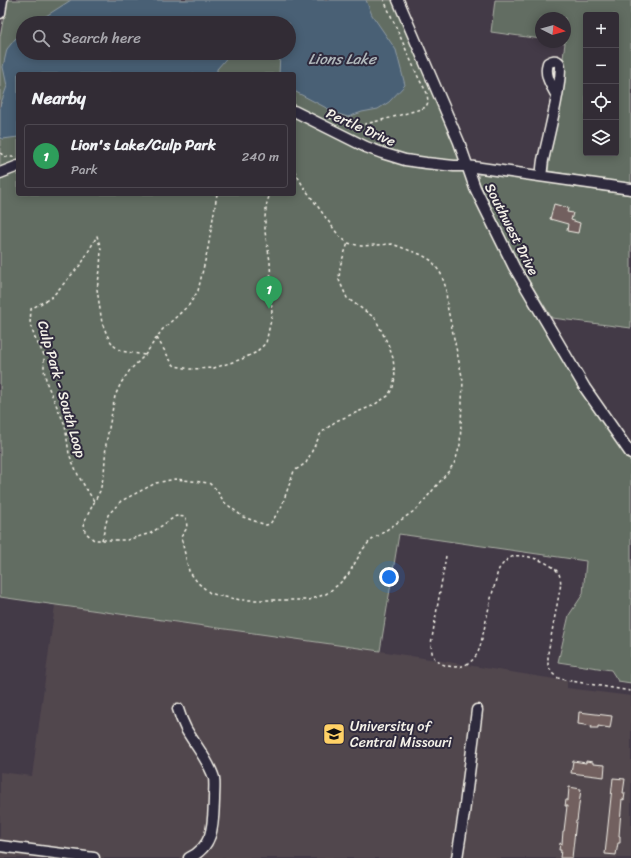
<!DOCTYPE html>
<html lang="en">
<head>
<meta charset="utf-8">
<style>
	:root { --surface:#322c35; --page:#3d3841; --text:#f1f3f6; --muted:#a8a7ad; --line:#4d4850; --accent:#1a73e8 }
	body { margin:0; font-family:Sriracha,sans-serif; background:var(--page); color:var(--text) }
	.controls { position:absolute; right:12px; top:12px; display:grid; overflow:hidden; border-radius:4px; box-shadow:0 2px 10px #0003 }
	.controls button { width:36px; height:36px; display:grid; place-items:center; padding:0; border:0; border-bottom:1px solid var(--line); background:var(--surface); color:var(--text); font:20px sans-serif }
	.compass { position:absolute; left:535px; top:12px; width:36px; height:36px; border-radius:50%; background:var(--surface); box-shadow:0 2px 10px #0003; rotate:96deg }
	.you { position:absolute; left:389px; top:577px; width:14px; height:14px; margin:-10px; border:3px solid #fff; border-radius:50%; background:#1a73e8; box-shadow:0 0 0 6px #1a73e833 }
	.badge { display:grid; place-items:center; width:26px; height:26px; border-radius:50%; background:var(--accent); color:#fff; font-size:13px; font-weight:700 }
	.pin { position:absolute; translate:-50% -33px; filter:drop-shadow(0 1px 2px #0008) }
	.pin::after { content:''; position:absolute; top:21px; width:14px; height:12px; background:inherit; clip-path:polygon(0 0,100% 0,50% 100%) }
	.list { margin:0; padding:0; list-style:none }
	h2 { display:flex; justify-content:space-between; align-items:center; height:52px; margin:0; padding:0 16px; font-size:17px }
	h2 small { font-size:13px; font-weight:400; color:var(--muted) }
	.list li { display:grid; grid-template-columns:26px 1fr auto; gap:12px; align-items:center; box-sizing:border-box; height:64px; margin:0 8px 8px; padding:0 8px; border:1px solid var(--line); border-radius:4px }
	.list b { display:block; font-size:15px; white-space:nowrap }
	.list p { margin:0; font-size:13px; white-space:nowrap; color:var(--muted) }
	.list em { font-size:13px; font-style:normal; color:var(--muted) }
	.icon { flex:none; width:22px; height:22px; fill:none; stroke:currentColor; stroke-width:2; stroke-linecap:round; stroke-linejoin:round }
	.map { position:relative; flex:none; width:631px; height:858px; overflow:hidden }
	.search { position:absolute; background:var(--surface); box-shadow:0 2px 10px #0003; left:16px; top:16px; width:280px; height:44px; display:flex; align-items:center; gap:10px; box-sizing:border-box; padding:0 14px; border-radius:22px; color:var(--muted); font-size:15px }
	.panel { position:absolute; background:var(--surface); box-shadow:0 2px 10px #0003; left:16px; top:72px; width:280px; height:124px; border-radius:4px }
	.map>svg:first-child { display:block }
	.built { fill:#51464e }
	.green { fill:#626d62; stroke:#abafa5; fill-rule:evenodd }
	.water { fill:#4a6075; stroke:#8e9aa3 }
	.building { fill:#72615f; stroke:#f4f1e8 }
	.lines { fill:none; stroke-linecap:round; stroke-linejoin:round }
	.minor-casing { stroke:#f4f1e8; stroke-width:13 }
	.path { stroke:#f4f1e8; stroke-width:1.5; stroke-dasharray:3 3; stroke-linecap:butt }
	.minor { stroke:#2f2a3d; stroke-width:10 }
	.labels { text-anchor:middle; stroke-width:4; stroke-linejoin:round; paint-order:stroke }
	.street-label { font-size:14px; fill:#f4f1e8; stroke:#2f2a3d }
	.poi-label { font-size:14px; fill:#f4f1e8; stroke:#2f2a3d; text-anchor:start }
	.water-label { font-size:15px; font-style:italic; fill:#b0b7ba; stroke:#2f2a3d }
</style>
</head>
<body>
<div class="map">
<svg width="631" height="858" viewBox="0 0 631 858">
	<rect width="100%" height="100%" fill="#433a47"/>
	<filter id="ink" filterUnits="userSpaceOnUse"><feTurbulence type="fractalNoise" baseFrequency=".025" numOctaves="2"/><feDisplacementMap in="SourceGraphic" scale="8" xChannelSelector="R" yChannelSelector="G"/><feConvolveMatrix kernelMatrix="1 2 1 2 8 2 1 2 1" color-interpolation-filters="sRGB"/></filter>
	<g filter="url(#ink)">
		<path class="built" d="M 55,605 L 380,651 L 567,681 L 567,688 L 631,696 L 631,858 L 0,858 L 0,772 L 32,776 Z"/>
		<path class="green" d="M 7,0 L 398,0 L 514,267 L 631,454 L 631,683 L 618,681 L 611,670 L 558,662 L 569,615 L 583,594 L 586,561 L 399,534 L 380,651 L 0,597 L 0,37 ZM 23,23 L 289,23 L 289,53 L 23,53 ZM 18,74 L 294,74 L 294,194 L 18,194 Z
			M 495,0 L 631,0 L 631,184 L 548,171 L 565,43 L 558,42 L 565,42 L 565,18 L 541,18 L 541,39 L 491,32 ZM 586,15 L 616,15 L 616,153 L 586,153 Z
			M 479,174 L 487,174 L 631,195 L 631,328 L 552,318 L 518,263 L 478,180 Z"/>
		<path class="water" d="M 71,0 L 366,0 L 372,15 L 396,50 L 405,85 L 389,102 L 378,109 L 362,112 L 348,117 L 338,114 L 294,91 L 294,74 L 279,74 L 280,54 L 278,53 L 289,53 L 289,23 L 35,23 Z
			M 23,33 L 23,53 L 231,53 L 217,69 L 217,74 L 18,74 L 18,137 L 3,139 L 0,138 L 0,106 L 7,86 L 3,67 L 7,49 L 15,39 Z"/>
		<path class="building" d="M 554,204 L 568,208 L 567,212 L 573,213 L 571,220 L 580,223 L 578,233 L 567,231 L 568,224 L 550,219 Z
			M 579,712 L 612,716 L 610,728 L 598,726 L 598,728 L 591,728 L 592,726 L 578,724 Z
			M 573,761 L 586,763 L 586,761 L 593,762 L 593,764 L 605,765 L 604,777 L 571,773 Z
			M 613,778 L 625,779 L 623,793 L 625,793 L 624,800 L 622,799 L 620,823 L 619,836 L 620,836 L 620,843 L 618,843 L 616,855 L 605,854 Z
			M 569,787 L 581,789 L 577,821 L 576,821 L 572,858 L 560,858 L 561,850 L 559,850 L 560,843 L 562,844 L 563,831 L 564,831 L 567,806 L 565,806 L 566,800 L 568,800 Z"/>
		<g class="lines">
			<g class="minor-casing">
				<path id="minor" d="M 398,0 L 459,142 L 475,188 L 514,267 L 585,388 L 631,454
					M 0,13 L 2,0
					M 294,111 L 366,147 L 382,153 L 405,160 L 426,163 L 454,166 L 467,166 L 631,189
					M 0,173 L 18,166
					M 541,176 C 542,171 542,166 543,160 C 546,147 565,71 559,63 C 556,59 552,61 548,63 C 544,75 551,85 557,96
					M 178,709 C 180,716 183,723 186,729 C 195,745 209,761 214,778 C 215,784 214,793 214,800 C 213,825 214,846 189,858
					M 0,846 L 94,858
					M 457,858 L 464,813 L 477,710"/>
			</g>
			<path class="path" d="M 329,118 L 334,120 L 361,125 L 390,118 L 421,109 L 426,107 L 428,102 L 427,93 L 419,79 L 384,0
				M 0,153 L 6,157 L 17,157
				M 217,194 L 208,248 L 198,291 L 189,305 L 162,330 L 145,355 L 130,370 L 121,383 L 115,396 L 106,444 L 104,474 L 100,491 L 84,522 L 85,532 L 94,540 L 127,540 L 151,533 L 176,516 L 186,517 L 187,528 L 181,537 L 189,571 L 198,583 L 210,593 L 220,596 L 241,600 L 309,600 L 326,594 L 339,584 L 348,575 L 363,549 L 369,542 L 417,509 L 448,472 L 455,462 L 460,445 L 463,381 L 447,305 L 446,288 L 441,274 L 432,261 L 422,255 L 392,244 L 361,246 L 348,243 L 339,236 L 303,186 L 294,170
				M 157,338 L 172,363 L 175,366 L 190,369 L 214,368 L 242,359 L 255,353 L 266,343 L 272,315 L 270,261 L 265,232 L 265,217 L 267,202 L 270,194
				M 94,501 L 79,477 L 69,454 L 65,425 L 47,384 L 44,370 L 44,355 L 35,338 L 30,324 L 31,309 L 52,297 L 82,263 L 97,236 L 101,249 L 100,270 L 97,289 L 102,323 L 108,337 L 113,345 L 121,351 L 145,355
				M 102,540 L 108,515 L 121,501 L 156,483 L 175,479 L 209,483 L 216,489 L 224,502 L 243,517 L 266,525 L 270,524 L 281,508 L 294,471 L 306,463 L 321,433 L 336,421 L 372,406 L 388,396 L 393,387 L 395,377 L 393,358 L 388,344 L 375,318 L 347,298 L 339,280 L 340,266 L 348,243
				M 446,556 L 431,644 C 432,654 432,659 442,664 C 453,669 467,668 475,657 C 480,651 481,642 483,634 C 487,617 490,600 495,584 C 496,579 497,573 499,569 C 503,563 509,557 515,556 C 526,554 554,563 559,574 C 561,579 561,584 560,589 L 548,653 L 548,666 L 553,674 L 558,678 L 565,680 L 631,691"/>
			<use href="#minor" class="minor"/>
		</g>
	</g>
	<defs>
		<g id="university-square" transform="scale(1.15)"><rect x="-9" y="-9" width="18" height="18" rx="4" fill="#ffd166" stroke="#2f2a3d"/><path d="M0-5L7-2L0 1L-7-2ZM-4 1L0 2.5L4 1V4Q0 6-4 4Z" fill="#111"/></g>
	</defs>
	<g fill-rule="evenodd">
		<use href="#university-square" x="334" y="734"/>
	</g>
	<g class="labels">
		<g class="street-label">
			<text transform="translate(361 127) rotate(24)" y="5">Pertle Drive</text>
			<text transform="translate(512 229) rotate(63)" y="5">Southwest Drive</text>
			<text transform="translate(62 389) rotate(74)" y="5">Culp Park - South Loop</text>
		</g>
		<g class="poi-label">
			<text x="350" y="731">University of<tspan x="350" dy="16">Central Missouri</tspan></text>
		</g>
		<g class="water-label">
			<text x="342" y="64">Lions Lake</text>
		</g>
	</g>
</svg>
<div class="controls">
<button>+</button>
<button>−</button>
<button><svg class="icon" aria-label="locate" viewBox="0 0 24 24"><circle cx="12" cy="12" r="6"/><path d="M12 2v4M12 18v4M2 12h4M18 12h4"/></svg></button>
<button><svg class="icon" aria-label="layers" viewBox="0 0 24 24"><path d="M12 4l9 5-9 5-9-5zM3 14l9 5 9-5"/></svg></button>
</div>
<svg class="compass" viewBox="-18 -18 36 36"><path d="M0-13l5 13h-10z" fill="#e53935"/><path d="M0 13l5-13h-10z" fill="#a8a7ad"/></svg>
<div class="you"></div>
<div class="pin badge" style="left:269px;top:309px;background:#2e9e5b">1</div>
<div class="search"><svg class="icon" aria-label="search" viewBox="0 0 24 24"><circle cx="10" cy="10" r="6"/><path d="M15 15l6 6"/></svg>Search here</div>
<section class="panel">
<h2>Nearby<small></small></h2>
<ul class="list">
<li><span class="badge" style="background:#2e9e5b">1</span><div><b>Lion's Lake/Culp Park</b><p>Park</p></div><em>240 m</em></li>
</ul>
</section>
</div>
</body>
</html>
